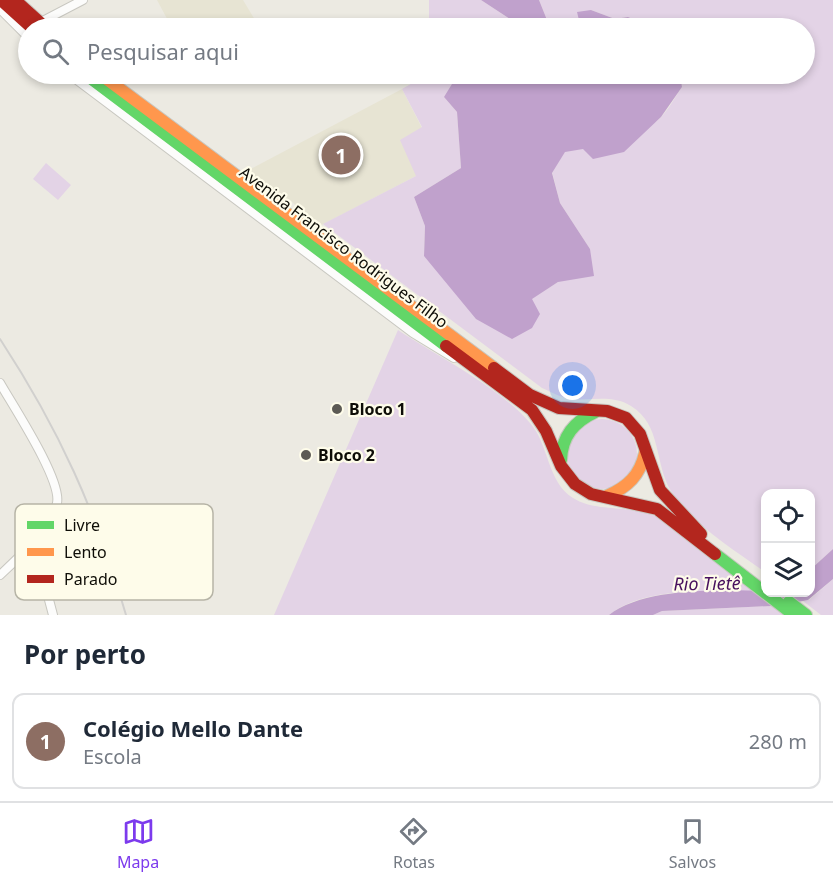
<!DOCTYPE html>
<html lang="pt">
<head>
<meta charset="utf-8">
<style>
	:root { --surface:#fff; --page:#f2f2f3; --text:#1f2937; --muted:#747a83; --line:#e0e1e3; --accent:#7c3aed }
	body { margin:0; font-family:"Noto Sans",sans-serif; background:var(--page); color:var(--text) }
	.controls { position:absolute; right:18px; bottom:18px; display:grid; overflow:hidden; border-radius:12px; box-shadow:0 3px 9px #0003 }
	.controls button { width:54px; height:54px; display:grid; place-items:center; padding:0; border:0; border-bottom:2px solid var(--line); background:var(--surface); color:var(--text); font:30px sans-serif }
	.you { position:absolute; left:573px; top:386px; width:21px; height:21px; margin:-15px; border:4px solid #fff; border-radius:50%; background:#1a73e8; box-shadow:0 0 0 9px #1a73e833 }
	.badge { display:grid; place-items:center; width:39px; height:39px; border-radius:50%; background:var(--accent); color:#fff; font-size:20px; font-weight:700 }
	.pin { position:absolute; translate:-50% -50%; border:3px solid #fff; box-shadow:0 2px 6px #0006 }
	.list { margin:0; padding:0; list-style:none }
	h2 { display:flex; justify-content:space-between; align-items:center; height:78px; margin:0; padding:0 24px; font-size:26px }
	h2 small { font-size:20px; font-weight:400; color:var(--muted) }
	.list li { display:grid; grid-template-columns:39px 1fr auto; gap:18px; align-items:center; box-sizing:border-box; height:96px; margin:0 12px 12px; padding:0 12px; border:2px solid var(--line); border-radius:12px }
	.list b { display:block; font-size:22px; white-space:nowrap }
	.list p { margin:0; font-size:20px; white-space:nowrap; color:var(--muted) }
	.list em { font-size:20px; font-style:normal; color:var(--muted) }
	.icon { flex:none; width:33px; height:33px; fill:none; stroke:currentColor; stroke-width:2; stroke-linecap:round; stroke-linejoin:round }
	.map { position:relative; flex:none; width:833px; height:615px; overflow:hidden }
	.search { position:absolute; background:var(--surface); box-shadow:0 3px 9px #0003; left:18px; right:18px; top:18px; height:66px; display:flex; align-items:center; gap:15px; box-sizing:border-box; padding:0 21px; border-radius:33px; color:var(--muted); font-size:22px }
	.sheet { height:186px; background:var(--surface) }
	nav { display:flex; justify-content:space-around; align-items:center; box-sizing:border-box; height:84px; border-top:2px solid var(--line); background:var(--surface); font-size:16px; color:var(--muted) }
	nav a { display:grid; justify-items:center; gap:3px }
	nav .on { color:var(--accent) }
	.map>svg:first-child { display:block }
	.built { fill:#e7e4d3 }
	.green { fill:#e3d3e6 }
	.water { fill:#c0a1cc }
	.lines { fill:none; stroke-linecap:round; stroke-linejoin:round }
	.street-casing { stroke:#c8c7c0; stroke-width:10 }
	.fast-casing { stroke:#c8c7c0; stroke-width:14 }
	.slow-casing { stroke:#c8c7c0; stroke-width:14 }
	.jam-casing { stroke:#c8c7c0; stroke-width:14 }
	.street { stroke:#fcfcfb; stroke-width:8 }
	.fast { stroke:#63d668; stroke-width:12 }
	.slow { stroke:#ff974d; stroke-width:12 }
	.jam { stroke:#b3261e; stroke-width:12 }
	.rail { stroke:#d1d0ce; stroke-width:2 }
	.poi-dot { fill:#5c5a54; stroke:#fefcea; stroke-width:2 }
	.labels { text-anchor:middle; stroke-width:4.5; stroke-linejoin:round; paint-order:stroke }
	.street-label { font-size:16px; fill:#0e0d07; stroke:#fefcea }
	.poi-label { font-size:16px; font-weight:bold; fill:#0e0d07; stroke:#fefcea; text-anchor:start }
	.water-label { font-size:18px; font-style:italic; fill:#48105e; stroke:#fefcea }
	.key { fill:#fefcea; stroke:#b6b4a6; stroke-width:1.5 }
	.key-label { font-size:16px; fill:#0e0d07 }
</style>
</head>
<body>
<div class="map">
<svg width="833" height="615" viewBox="0 0 833 615">
	<rect width="100%" height="100%" fill="#eceae2"/>
	<path class="built" d="M 157,0 L 243,0 L 255,20 L 247,24 L 249,28 L 216,28 L 214,25 L 208,28 L 172,28 Z
		M 402,89 L 422,128 L 416,176 L 318,227 L 291,201 L 272,194 L 243,173 Z"/>
	<path class="green" d="M 429,0 L 481,0 L 524,28 L 429,28 Z
		M 539,0 L 833,0 L 833,549 L 811,569 L 810,494 L 766,494 L 765,572 C 734,550 692,524 671,491 C 654,463 662,425 631,406 C 612,394 592,401 572,399 C 562,398 551,392 542,388 L 323,224 L 416,176 L 400,140 L 422,127 L 402,89 L 428,74 L 519,74 L 510,82 L 495,78 L 444,97 L 457,112 L 461,168 L 414,197 L 425,226 L 424,256 L 531,299 L 558,282 L 590,249 L 560,203 L 552,172 L 565,151 C 591,148 642,137 661,117 C 669,109 675,97 682,87 L 680,74 L 804,74 L 804,28 L 730,28 L 730,24 L 718,18 L 716,28 L 639,28 L 640,23 L 628,17 L 615,19 L 591,10 L 580,24 L 590,28 L 554,28 L 547,20 Z
		M 46,163 L 71,185 L 58,200 L 33,179 Z
		M 398,330 C 438,357 498,386 530,423 C 549,444 547,482 573,498 C 597,513 630,504 657,517 L 753,591 C 710,592 645,586 609,615 L 274,615 Z
		M567 454a35 35 0 1 1 70 0a35 35 0 1 1-70 0Z
		M 833,579 L 833,615 L 821,615 L 803,601 L 809,600 Z
		M 772,606 L 785,615 L 653,615 L 662,611 Z"/>
	<path class="water" d="M 481,0 L 539,0 L 547,20 L 554,28 L 524,28 Z
		M 591,10 L 615,19 L 628,17 L 641,23 L 639,28 L 590,28 L 580,24 L 577,12 Z
		M 519,74 L 680,74 L 682,87 L 661,117 L 624,152 L 593,159 L 583,149 L 565,152 L 552,173 L 560,203 L 590,249 L 594,276 L 558,282 L 532,299 L 540,314 L 532,328 L 512,339 L 476,319 L 424,256 L 425,226 L 414,197 L 461,168 L 457,112 L 444,97 L 452,84 L 495,78 L 510,82 Z
		M 833,549 L 833,579 L 808,600 L 803,601 L 772,606 L 662,611 L 653,615 L 609,615 C 652,581 757,592 810,592 L 811,569 Z"/>
	<g class="lines">
		<g class="street-casing">
			<path id="street" d="M 0,9 L 28,37
				M 37,24 L 83,0
				M 69,74 L 413,333 L 454,358
				M 0,383 C 13,406 62,480 57,503 C 52,525 17,560 0,575
				M 33,539 L 53,615"/>
		</g>
		<g class="fast-casing">
			<path id="fast" d="M 85,74 L 446,346
				M 561,460 C 562,436 574,422 595,412
				M 715,554 L 794,615
				M 789,602 L 806,615"/>
		</g>
		<g class="slow-casing">
			<path id="slow" d="M 100,74 L 494,368
				M 607,496 C 628,487 640,475 645,453"/>
		</g>
		<g class="jam-casing">
			<path id="jam" d="M 1,0 L 32,28
				M 15,0 L 46,28
				M 446,346 L 532,410 L 546,431 L 561,466 L 575,484 L 591,494 L 657,509 L 715,554
				M 494,368 L 530,395 L 559,408 L 607,411 L 626,418 L 640,434 L 660,490 L 701,534"/>
		</g>
		<use href="#street" class="street"/>
		<use href="#fast" class="fast"/>
		<use href="#slow" class="slow"/>
		<use href="#jam" class="jam"/>
		<path class="rail" d="M 0,339 C 59,429 96,511 126,615"/>
	</g>
	<g class="poi-dot">
		<circle cx="337" cy="409" r="6"/>
		<circle cx="306" cy="455" r="6"/>
	</g>
	<g class="labels">
		<g class="street-label">
			<text transform="translate(344 247) rotate(37)" y="6">Avenida Francisco Rodrigues Filho</text>
		</g>
		<g class="poi-label">
			<text x="349" y="415">Bloco 1</text>
			<text x="318" y="461">Bloco 2</text>
		</g>
		<g class="water-label">
			<text transform="translate(707 584) rotate(-1)" y="6">Rio Tietê</text>
		</g>
	</g>
	<rect x="15" y="504" width="198" height="96" rx="9" class="key"/>
	<rect x="27" y="521" width="27" height="8" fill="#63d668"/>
	<rect x="27" y="548" width="27" height="8" fill="#ff974d"/>
	<rect x="27" y="575" width="27" height="8" fill="#b3261e"/>
	<g class="key-label">
		<text x="64" y="531">Livre</text>
		<text x="64" y="558">Lento</text>
		<text x="64" y="585">Parado</text>
	</g>
</svg>
<div class="controls">
<button><svg class="icon" aria-label="locate" viewBox="0 0 24 24"><circle cx="12" cy="12" r="6"/><path d="M12 2v4M12 18v4M2 12h4M18 12h4"/></svg></button>
<button><svg class="icon" aria-label="layers" viewBox="0 0 24 24"><path d="M12 4l9 5-9 5-9-5zM3 14l9 5 9-5"/></svg></button>
</div>
<div class="you"></div>
<div class="pin badge" style="left:341px;top:155px;background:#8d6e63">1</div>
<div class="search"><svg class="icon" aria-label="search" viewBox="0 0 24 24"><circle cx="10" cy="10" r="6"/><path d="M15 15l6 6"/></svg>Pesquisar aqui</div>
</div>
<section class="sheet">
<h2>Por perto<small></small></h2>
<ul class="list">
<li><span class="badge" style="background:#8d6e63">1</span><div><b>Colégio Mello Dante</b><p>Escola</p></div><em>280 m</em></li>
</ul>
</section>
<nav>
<a class="on"><svg class="icon" aria-label="map" viewBox="0 0 24 24"><path d="M3 6l6-2 6 2 6-2v14l-6 2-6-2-6 2zM9 4v14M15 6v14"/></svg>Mapa</a>
<a><svg class="icon" aria-label="directions" viewBox="0 0 24 24"><path d="M12 3l9 9-9 9-9-9zM9 14v-3h6M13 9l2 2-2 2"/></svg>Rotas</a>
<a><svg class="icon" aria-label="saved" viewBox="0 0 24 24"><path d="M7 4h10v16l-5-4-5 4z"/></svg>Salvos</a>
</nav>
</body>
</html>
